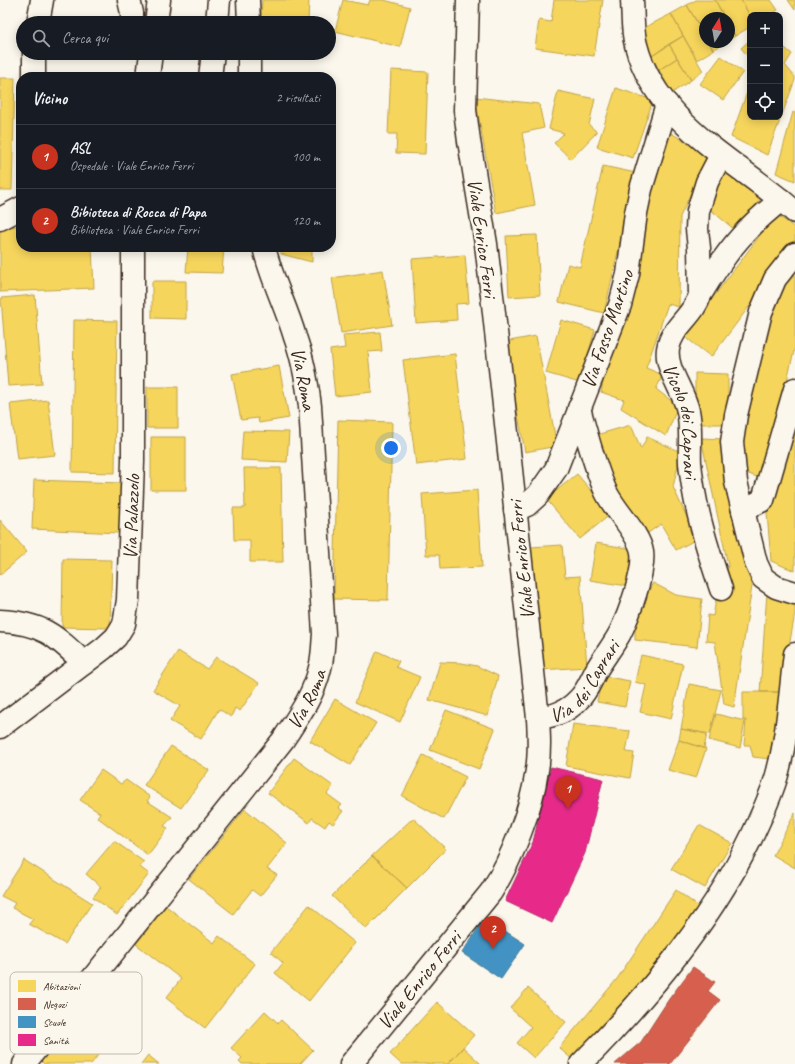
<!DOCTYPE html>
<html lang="it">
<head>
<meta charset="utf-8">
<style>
	:root { --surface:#171b24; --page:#20242c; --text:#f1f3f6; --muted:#9ea1a6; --line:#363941; --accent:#c8321e }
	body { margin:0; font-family:Caveat,sans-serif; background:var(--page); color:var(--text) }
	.controls { position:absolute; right:12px; top:12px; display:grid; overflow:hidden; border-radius:8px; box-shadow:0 2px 10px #0003 }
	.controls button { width:36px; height:36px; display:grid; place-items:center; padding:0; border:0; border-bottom:1px solid var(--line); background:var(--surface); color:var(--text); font:20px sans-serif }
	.compass { position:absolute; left:699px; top:12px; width:36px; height:36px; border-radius:50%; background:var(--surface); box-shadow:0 2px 10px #0003; rotate:11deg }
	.you { position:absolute; left:391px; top:448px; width:14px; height:14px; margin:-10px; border:3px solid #fff; border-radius:50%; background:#1a73e8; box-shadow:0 0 0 6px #1a73e833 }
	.badge { display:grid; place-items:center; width:26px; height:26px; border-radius:50%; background:var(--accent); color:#fff; font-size:13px; font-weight:700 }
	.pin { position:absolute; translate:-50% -33px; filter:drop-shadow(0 1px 2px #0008) }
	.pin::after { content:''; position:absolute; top:21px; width:14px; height:12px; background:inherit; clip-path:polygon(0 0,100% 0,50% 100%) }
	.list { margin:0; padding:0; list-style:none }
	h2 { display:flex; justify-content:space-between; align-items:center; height:52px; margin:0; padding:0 16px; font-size:17px }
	h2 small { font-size:13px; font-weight:400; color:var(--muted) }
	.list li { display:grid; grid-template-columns:26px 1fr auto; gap:12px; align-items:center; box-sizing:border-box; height:64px; padding:0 16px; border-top:1px solid var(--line) }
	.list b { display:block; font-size:15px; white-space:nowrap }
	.list p { margin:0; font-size:13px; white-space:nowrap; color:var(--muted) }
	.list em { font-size:13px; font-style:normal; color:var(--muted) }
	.icon { flex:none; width:22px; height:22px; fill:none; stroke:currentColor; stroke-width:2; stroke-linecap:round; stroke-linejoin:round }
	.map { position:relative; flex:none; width:795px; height:1064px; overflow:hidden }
	.search { position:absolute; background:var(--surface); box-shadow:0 2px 10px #0003; left:16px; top:16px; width:320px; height:44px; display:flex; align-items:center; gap:10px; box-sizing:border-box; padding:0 14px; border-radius:22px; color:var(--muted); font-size:15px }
	.panel { position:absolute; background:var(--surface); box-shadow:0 2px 10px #0003; left:16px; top:72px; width:320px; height:180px; border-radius:16px }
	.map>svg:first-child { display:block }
	.homes { fill:#f6d55c; stroke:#bea249 }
	.shops { fill:#d6604d; stroke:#a8503f }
	.schools { fill:#4393c3; stroke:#417492 }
	.health { fill:#e7298a; stroke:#b3296a }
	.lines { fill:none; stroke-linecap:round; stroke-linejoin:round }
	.minor-casing { stroke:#3b2a1e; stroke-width:25 }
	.minor { stroke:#fbf7ec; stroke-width:22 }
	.labels { text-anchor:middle; stroke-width:4; stroke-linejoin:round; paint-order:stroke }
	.street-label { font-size:20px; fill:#3b2a1e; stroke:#fbf7ec }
	.key { fill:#fbf7ec; stroke:#c1baae; stroke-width:1 }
	.key-label { font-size:11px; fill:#3b2a1e }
</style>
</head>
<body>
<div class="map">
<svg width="795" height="1064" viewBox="0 0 795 1064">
	<rect width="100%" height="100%" fill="#fbf7ec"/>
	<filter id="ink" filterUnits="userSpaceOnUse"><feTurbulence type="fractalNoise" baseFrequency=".025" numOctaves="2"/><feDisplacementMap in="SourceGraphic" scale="8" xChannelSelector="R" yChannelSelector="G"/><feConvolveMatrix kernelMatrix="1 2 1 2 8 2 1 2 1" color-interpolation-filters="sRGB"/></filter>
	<g filter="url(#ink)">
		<path class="homes" d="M 262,0 L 309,0 L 308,23 L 261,23 Z
			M 343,0 L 368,5 L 370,0 L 384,0 L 410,7 L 400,47 L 335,31 Z
			M 554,0 L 603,0 L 594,56 L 535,48 L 539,20 L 551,22 Z
			M 696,0 L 715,0 L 725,18 L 705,18 L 705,36 L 687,5 Z
			M 715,0 L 741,0 L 750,16 L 750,27 L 735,36 L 729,25 L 729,18 L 725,18 Z
			M 741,0 L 771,0 L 778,10 L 770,15 L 750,15 L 750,16 Z
			M 788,0 L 795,0 L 795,10 Z
			M 687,5 L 705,36 L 705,42 L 709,42 L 713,50 L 697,60 L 671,14 Z
			M 671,14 L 683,36 L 652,56 L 638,31 Z
			M 729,25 L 735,36 L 729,40 Z
			M 683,36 L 703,71 L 691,80 L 669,44 Z
			M 750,40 L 750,59 L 741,48 Z
			M 709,42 L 726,42 L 713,50 Z
			M 669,44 L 677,58 L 659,70 L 652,56 Z
			M 780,44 L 792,54 L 785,65 L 795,77 L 795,80 L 767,155 L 731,137 L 750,84 L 750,117 L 780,117 Z
			M 721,56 L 743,72 L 723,100 L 700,84 Z
			M 677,58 L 691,80 L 672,93 L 659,70 Z
			M 391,70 L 428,72 L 425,154 L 396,153 L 397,134 L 388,134 Z
			M 0,78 L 15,78 L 12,190 L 0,190 Z
			M 616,88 L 653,100 L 633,158 L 597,147 Z
			M 558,91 L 595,99 L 589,125 L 597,132 L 571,159 L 554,143 L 564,133 L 549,129 Z
			M 475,97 L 539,104 L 544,128 L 522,133 L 535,205 L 496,213 Z
			M 793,112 L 795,113 L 795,181 L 776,173 Z
			M 669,132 L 708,154 L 680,217 L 679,307 L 668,304 L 646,368 L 663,375 L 656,389 L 678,406 L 666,436 L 621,408 L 624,400 L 601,392 L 609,352 L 640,228 Z
			M 725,165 L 763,196 L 735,230 L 706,206 Z
			M 603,166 L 636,173 L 604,313 L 559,302 L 568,264 L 580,267 Z
			M 776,214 L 795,228 L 795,246 L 711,357 L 684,336 Z
			M 21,226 L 21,247 L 92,247 L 94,288 L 0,292 L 0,227 Z
			M 537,235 L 540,295 L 509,297 L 506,236 Z
			M 188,247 L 224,247 L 222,273 L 186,272 Z
			M 281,247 L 312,247 L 312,262 L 281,254 Z
			M 465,255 L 469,303 L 456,304 L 457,320 L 416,323 L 412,259 Z
			M 795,269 L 795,347 L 763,479 L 740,471 L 739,437 L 778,292 Z
			M 383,270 L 392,325 L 341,333 L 332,278 Z
			M 152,281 L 186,281 L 186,319 L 152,318 Z
			M 35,295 L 42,384 L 8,386 L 1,298 Z
			M 74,320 L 117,321 L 115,473 L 72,472 Z
			M 561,320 L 595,330 L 580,383 L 546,373 Z
			M 380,332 L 382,351 L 368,352 L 372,392 L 335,396 L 330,350 L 345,348 L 343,335 Z
			M 536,336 L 557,446 L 525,452 L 504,342 Z
			M 455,354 L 467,459 L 416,465 L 403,360 Z
			M 279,366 L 289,418 L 259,423 L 258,418 L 241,420 L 232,374 Z
			M 695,373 L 728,374 L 728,424 L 695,424 Z
			M 147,387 L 178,387 L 178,428 L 147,428 Z
			M 48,400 L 55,455 L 17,459 L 10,404 Z
			M 795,414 L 795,571 L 771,561 L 767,513 Z
			M 338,420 L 392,422 L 388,600 L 334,599 Z
			M 631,425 L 641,449 L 647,437 L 681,452 L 673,487 L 697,539 L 676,550 L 661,524 L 648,533 L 613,493 L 596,435 Z
			M 243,431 L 289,432 L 287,462 L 241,460 Z
			M 151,437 L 186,437 L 186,490 L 151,490 Z
			M 701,438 L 725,439 L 755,566 L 734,707 L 724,704 L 715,642 L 706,641 L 708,615 L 713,616 L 717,595 L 724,596 L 728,565 Z
			M 244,468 L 281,468 L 283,562 L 250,562 L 250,540 L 234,540 L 233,508 L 245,508 Z
			M 577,474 L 611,514 L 580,539 L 546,499 Z
			M 34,480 L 121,483 L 119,533 L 32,529 Z
			M 477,490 L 482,567 L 440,569 L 439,555 L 426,555 L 422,494 Z
			M 0,520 L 27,552 L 0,575 Z
			M 596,543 L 633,549 L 627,586 L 590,580 Z
			M 562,545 L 565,577 L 580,576 L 587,667 L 540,670 L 530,547 Z
			M 63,559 L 112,560 L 110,628 L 62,627 Z
			M 653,583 L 676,595 L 702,599 L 697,647 L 635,640 L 635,616 Z
			M 767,592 L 795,600 L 795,613 L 781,692 L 760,692 Z
			M 178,651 L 207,669 L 216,657 L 259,683 L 240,711 L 235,708 L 231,717 L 219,709 L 201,739 L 170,721 L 180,706 L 153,690 Z
			M 377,651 L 399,661 L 396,667 L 420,677 L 400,722 L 355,702 Z
			M 641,655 L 683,664 L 671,719 L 640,712 L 646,685 L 635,682 Z
			M 440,662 L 462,663 L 477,666 L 498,676 L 488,716 L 429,700 Z
			M 602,676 L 630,681 L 625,707 L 597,702 Z
			M 689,684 L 721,690 L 710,734 L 681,729 Z
			M 743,692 L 781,692 L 779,760 L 753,757 L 750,745 L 744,745 L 746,720 L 743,720 Z
			M 335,699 L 376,723 L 350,765 L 310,741 Z
			M 446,710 L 495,729 L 479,769 L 430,750 Z
			M 716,714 L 745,721 L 740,748 L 709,740 Z
			M 573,724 L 630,731 L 626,752 L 634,753 L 630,778 L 566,766 Z
			M 681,729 L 707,734 L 704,748 L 679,740 Z
			M 679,740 L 706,749 L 696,778 L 668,770 Z
			M 171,746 L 209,770 L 181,808 L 144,785 Z
			M 423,755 L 466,777 L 444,819 L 402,796 Z
			M 294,758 L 333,786 L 327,794 L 342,805 L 339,808 L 343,811 L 333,824 L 329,821 L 325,827 L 312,818 L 309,823 L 268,793 Z
			M 101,770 L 121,784 L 126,780 L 150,797 L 147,801 L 172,817 L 164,826 L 168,828 L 148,855 L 97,817 L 100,813 L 80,800 Z
			M 245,809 L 287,843 L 267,869 L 277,875 L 260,896 L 252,890 L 233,914 L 189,879 Z
			M 795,813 L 795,868 L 773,855 Z
			M 413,818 L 446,849 L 407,888 L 372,856 Z
			M 699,825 L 732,843 L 705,888 L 671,869 Z
			M 114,841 L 144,862 L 140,867 L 149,874 L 117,915 L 93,897 L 101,887 L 86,874 Z
			M 372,856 L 407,888 L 366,929 L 332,896 Z
			M 24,860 L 92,903 L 65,944 L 29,924 L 33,919 L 12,908 L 15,903 L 1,896 Z
			M 676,890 L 699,907 L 623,1010 L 573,1060 L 559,1048 L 617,979 Z
			M 309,905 L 355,943 L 309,1001 L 275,973 L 283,963 L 271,952 Z
			M 166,906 L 214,943 L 219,936 L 255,964 L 205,1028 L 166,998 L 181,979 L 136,944 Z
			M 108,976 L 137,999 L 127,1011 L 131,1014 L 91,1064 L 44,1064 L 40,1060 Z
			M 528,988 L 566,1022 L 534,1058 L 517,1043 L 531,1027 L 510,1008 Z
			M 437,1002 L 474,1035 L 448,1064 L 401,1064 L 390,1054 Z
			M 265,1011 L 278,1023 L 281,1020 L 313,1050 L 300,1064 L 242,1064 L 239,1061 L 242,1058 L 231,1048 Z
			M 463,1047 L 481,1064 L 448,1064 Z
			M 148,1055 L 159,1064 L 141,1064 Z"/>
		<path class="shops" d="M 693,967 L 715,982 L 708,991 L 720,1000 L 670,1064 L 615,1064 L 641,1042 L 669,999 Z"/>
		<path class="schools" d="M 485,918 L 525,944 L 501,979 L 462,953 Z"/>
		<path class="health" d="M 551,767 L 603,779 L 585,853 L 552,923 L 505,901 L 533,842 Z"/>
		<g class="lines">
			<g class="minor-casing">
				<g id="minor">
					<path d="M 129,0 L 132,13 L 132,23"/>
					<path d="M 248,0 L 249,23"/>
					<path d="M 632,0 C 633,15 632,31 636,45 C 656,125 740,162 795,212"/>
					<path d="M 38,23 L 42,0"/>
					<path d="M 156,23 L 159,0"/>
					<path d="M 217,23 L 219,0"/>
					<path d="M 249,53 L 249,77"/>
					<path d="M 34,77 L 34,53"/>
					<path d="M 148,77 L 151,53"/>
					<path d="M 210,77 L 213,53"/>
					<path id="s1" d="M 721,155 L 707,182 L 698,211 L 697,229 L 699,248 L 700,295 C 694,316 671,327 668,349 C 665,369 684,391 688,411 C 692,429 689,445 690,463 C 694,506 707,548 721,589"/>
					<path d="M 0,219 L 21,208"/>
					<path d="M 795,254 L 775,279 L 761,312 L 736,415 L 732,442 L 736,482 L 756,563 L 763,578 L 776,587 L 795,593"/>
					<path d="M 700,295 C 712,275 724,256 740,238 C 752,224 766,212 781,200"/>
					<path d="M 515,510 L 527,505 L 538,495 L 556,469 L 620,305 L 628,274 L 636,213 L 641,189 L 667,104"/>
					<path d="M 743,510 L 763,500 L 795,389"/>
					<path d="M 0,621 C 42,623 55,635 84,663"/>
					<path id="s2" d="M 538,718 C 554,716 567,712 578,700 C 587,692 591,680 597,669 C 604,657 613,646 620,633 C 629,615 645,571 642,552 C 639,533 615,511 606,492 C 594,465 587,436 579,408"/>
					<path d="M 0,727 L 104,648 L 116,637 L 124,624 L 128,600 L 133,461 L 133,247"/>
					<path id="s3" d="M 24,1064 L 283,740 C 298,717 314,695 320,668 C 323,657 323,645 324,634 L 310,406 C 307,382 303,359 295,337 C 286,306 271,278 264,247"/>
					<path d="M 351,1064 L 491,892 C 512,859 532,808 537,770 C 540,752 539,735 538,718 L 493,304 L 486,244 L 469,141 L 465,110 L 468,0"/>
					<path d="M 581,1064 C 650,994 719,912 759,821 C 766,805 774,788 778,771 C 788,733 790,693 795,654"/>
				</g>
			</g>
			<use href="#minor" class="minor"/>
		</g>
	</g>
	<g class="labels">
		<g class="street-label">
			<text transform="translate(483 238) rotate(82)" y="7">Viale Enrico Ferri</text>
			<text transform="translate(607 329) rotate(-71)" y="7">Via Fosso Martino</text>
			<text transform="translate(304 379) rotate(79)" y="7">Via Roma</text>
			<text dy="7" stroke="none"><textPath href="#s1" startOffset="283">Vicolo dei Caprari</textPath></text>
			<text transform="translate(131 517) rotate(-88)" y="7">Via Palazzolo</text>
			<text transform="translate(521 560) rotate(-96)" y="7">Viale Enrico Ferri</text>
			<text dy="7" stroke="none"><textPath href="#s2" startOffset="63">Via dei Caprari</textPath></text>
			<text dy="7" stroke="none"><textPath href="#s3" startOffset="462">Via Roma</textPath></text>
			<text transform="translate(419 980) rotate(-51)" y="7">Viale Enrico Ferri</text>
		</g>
	</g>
	<rect x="10" y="972" width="132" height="82" rx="6" class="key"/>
	<rect x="18" y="980" width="18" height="12" fill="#f6d55c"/>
	<rect x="18" y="998" width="18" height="12" fill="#d6604d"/>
	<rect x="18" y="1016" width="18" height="12" fill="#4393c3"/>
	<rect x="18" y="1034" width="18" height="12" fill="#e7298a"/>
	<g class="key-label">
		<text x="43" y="990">Abitazioni</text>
		<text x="43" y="1008">Negozi</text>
		<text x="43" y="1026">Scuole</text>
		<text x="43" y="1044">Sanità</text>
	</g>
</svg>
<div class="controls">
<button>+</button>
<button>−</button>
<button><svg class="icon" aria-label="locate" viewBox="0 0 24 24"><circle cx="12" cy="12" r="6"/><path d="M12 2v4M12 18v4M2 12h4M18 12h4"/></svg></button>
</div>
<svg class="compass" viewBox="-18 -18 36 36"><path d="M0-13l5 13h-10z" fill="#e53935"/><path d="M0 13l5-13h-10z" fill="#9ea1a6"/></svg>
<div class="you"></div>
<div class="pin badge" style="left:568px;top:809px">1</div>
<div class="pin badge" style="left:493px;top:949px">2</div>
<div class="search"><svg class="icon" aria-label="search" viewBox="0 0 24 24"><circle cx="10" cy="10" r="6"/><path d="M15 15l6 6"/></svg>Cerca qui</div>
<section class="panel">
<h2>Vicino<small>2 risultati</small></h2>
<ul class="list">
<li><span class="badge">1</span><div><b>ASL</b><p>Ospedale · Viale Enrico Ferri</p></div><em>100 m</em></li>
<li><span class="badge">2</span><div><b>Bibioteca di Rocca di Papa</b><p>Biblioteca · Viale Enrico Ferri</p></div><em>120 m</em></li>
</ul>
</section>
</div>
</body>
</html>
